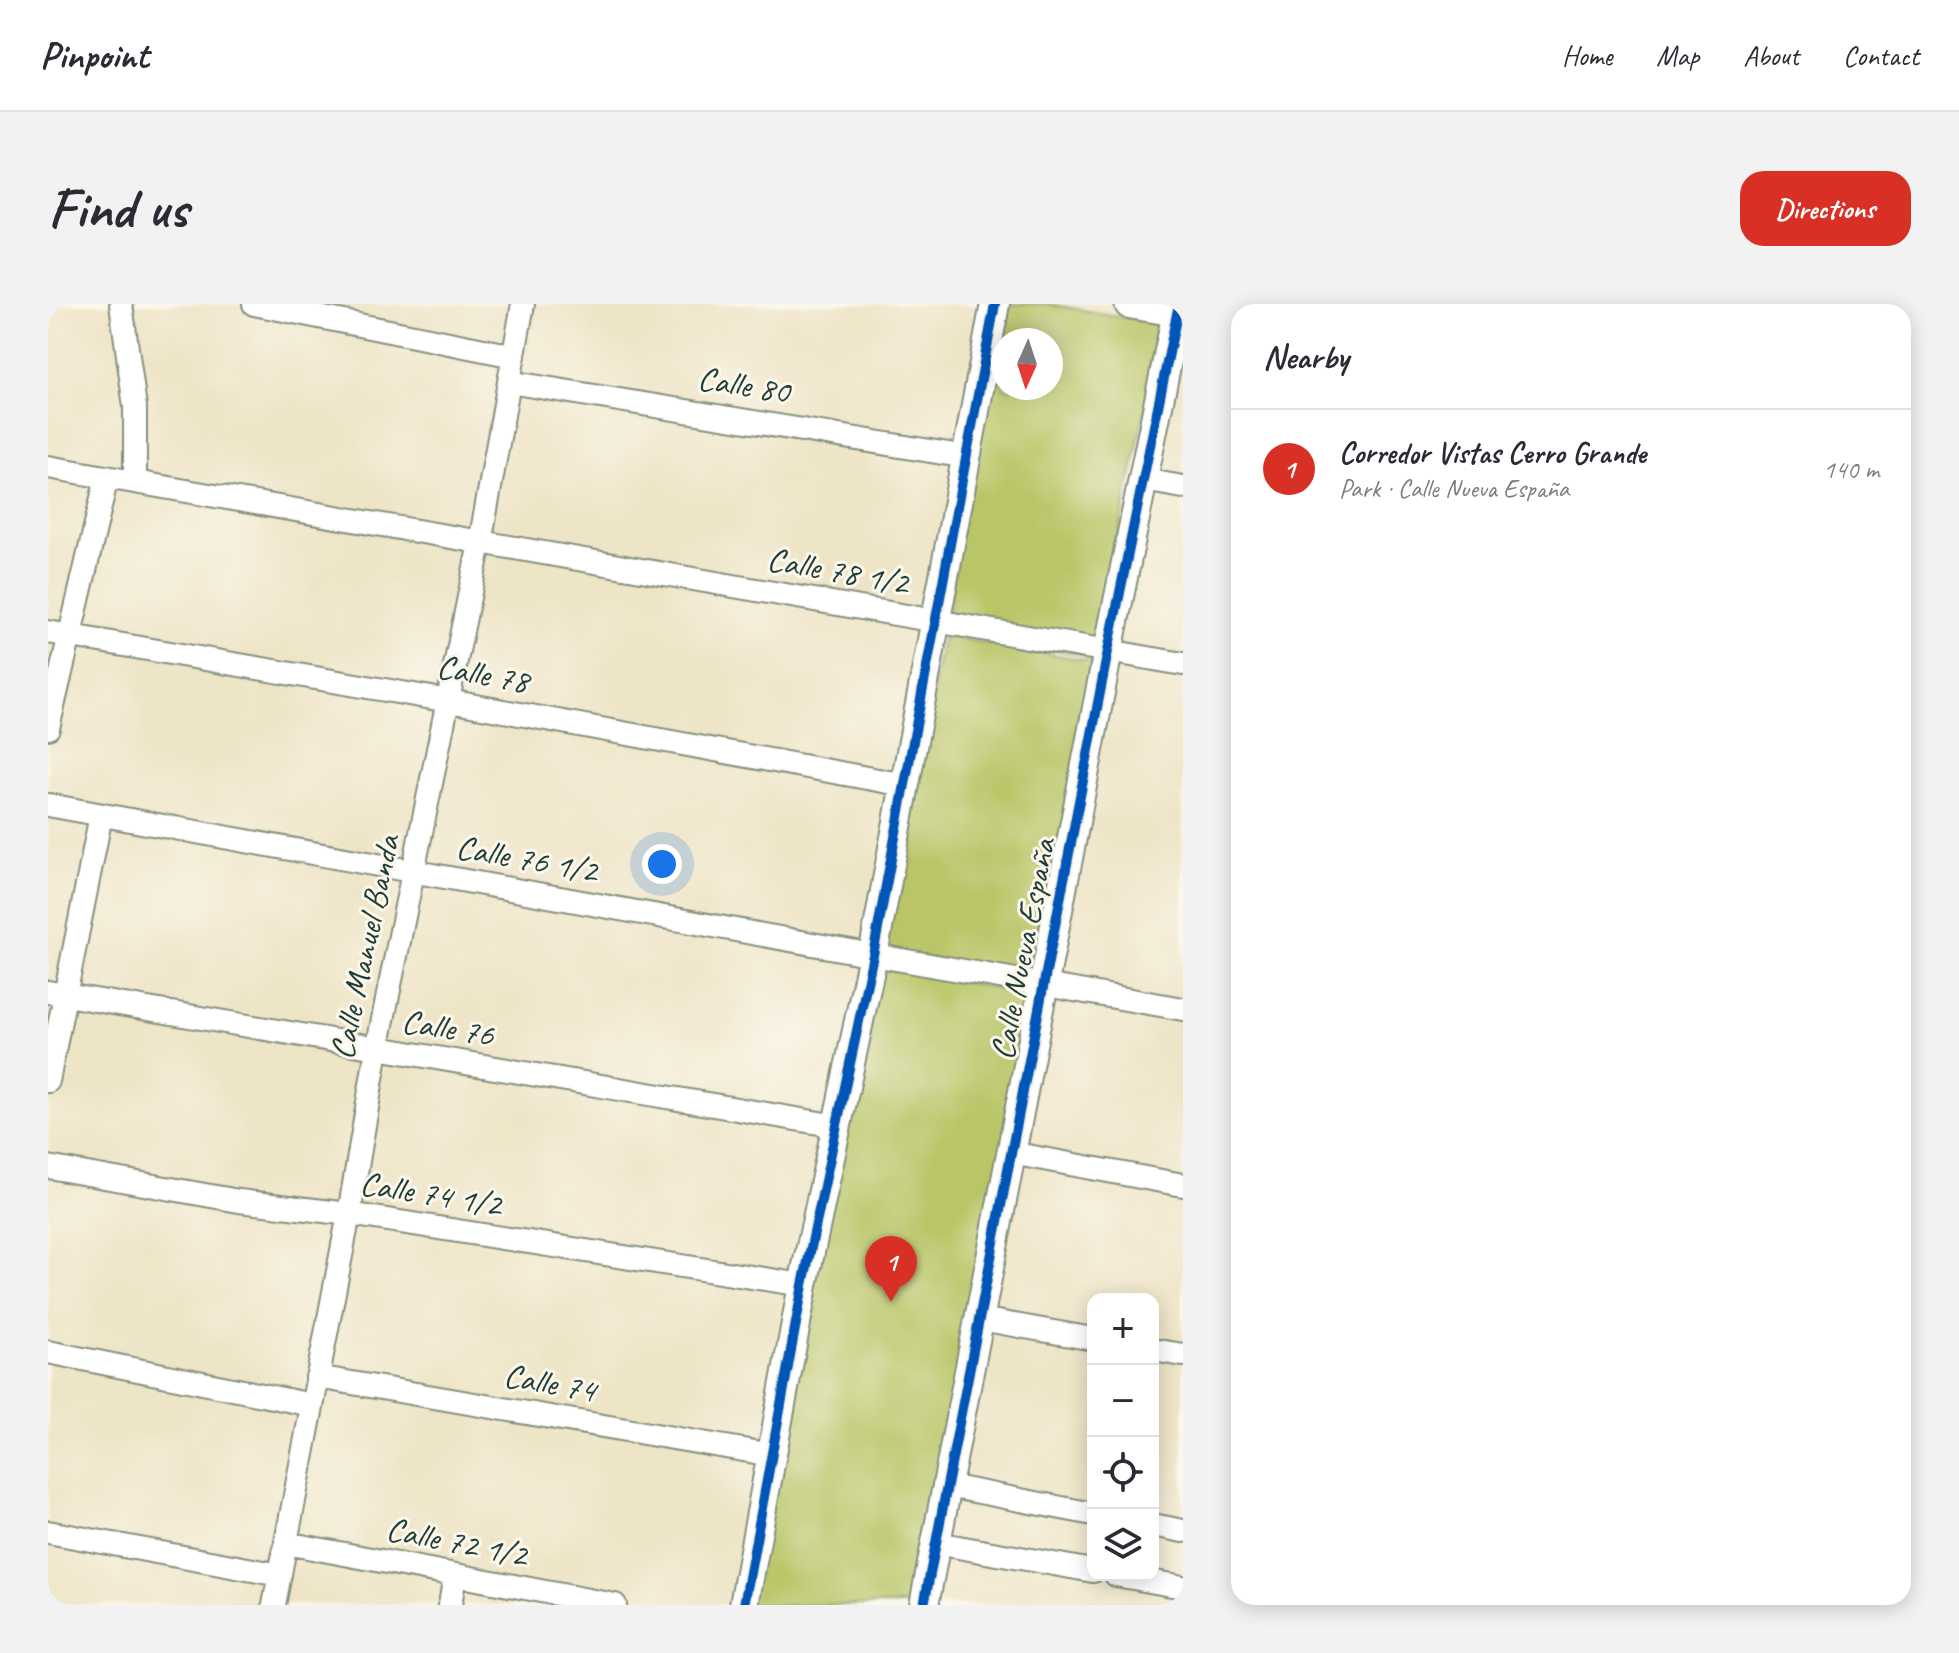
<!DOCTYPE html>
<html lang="en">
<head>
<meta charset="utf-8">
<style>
	:root { --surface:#fff; --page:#f2f2f3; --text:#2b2b33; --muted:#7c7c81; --line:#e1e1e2; --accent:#d93025 }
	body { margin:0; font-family:Caveat,sans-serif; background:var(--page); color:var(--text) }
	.controls { position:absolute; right:24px; bottom:24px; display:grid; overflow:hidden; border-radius:16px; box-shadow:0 4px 20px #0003 }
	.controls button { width:72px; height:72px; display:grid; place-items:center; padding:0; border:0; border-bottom:2px solid var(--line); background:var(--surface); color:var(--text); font:40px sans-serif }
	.compass { position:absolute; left:943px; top:24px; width:72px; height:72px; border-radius:50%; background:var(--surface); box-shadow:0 4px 20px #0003; rotate:183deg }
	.you { position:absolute; left:614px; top:560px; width:28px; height:28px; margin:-20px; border:6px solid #fff; border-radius:50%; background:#1a73e8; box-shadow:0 0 0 12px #1a73e833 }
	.badge { display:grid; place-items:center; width:52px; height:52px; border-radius:50%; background:var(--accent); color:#fff; font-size:26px; font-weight:700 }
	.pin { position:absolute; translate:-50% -66px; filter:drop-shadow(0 2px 4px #0008) }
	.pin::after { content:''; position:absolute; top:42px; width:28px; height:24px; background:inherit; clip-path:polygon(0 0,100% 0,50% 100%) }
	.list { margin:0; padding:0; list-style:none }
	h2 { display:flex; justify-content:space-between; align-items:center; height:104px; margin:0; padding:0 32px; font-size:34px }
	h2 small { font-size:26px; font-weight:400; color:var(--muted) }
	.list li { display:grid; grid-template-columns:52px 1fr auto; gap:24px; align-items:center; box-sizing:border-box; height:120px; padding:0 32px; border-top:2px solid var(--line) }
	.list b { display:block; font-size:30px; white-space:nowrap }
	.list p { margin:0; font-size:26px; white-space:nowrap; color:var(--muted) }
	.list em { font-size:26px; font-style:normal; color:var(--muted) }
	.icon { flex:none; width:44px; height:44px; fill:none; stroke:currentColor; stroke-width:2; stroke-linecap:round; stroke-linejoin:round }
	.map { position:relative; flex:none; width:1135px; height:1301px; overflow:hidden; border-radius:24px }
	header { display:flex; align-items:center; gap:48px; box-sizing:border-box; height:112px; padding:0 40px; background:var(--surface); border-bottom:2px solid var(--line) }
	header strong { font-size:38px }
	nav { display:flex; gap:44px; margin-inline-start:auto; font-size:28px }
	.intro { display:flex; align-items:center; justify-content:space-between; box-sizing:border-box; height:192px; padding:0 48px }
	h1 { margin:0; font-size:56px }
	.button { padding:20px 36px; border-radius:24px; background:var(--accent); color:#fff; font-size:28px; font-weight:700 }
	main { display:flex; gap:48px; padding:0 48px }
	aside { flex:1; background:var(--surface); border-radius:24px; box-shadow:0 4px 20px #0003 }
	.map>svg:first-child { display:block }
	.green { fill:#b9c566; stroke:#6c814d; stroke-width:2; fill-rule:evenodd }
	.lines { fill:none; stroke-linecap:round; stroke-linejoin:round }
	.minor-casing { stroke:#86907d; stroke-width:26 }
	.tertiary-casing { stroke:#86907d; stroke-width:32 }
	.minor { stroke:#fff; stroke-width:22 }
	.tertiary { stroke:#fff; stroke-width:28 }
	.cycleway-casing { stroke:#fbf7ec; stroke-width:15 }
	.cycleway { stroke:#0057b8; stroke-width:10 }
	.labels { text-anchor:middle; stroke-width:6; stroke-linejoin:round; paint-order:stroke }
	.street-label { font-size:34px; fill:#1f3d34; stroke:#fbf7ec }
</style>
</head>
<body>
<header>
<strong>Pinpoint</strong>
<nav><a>Home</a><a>Map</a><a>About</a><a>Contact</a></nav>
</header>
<div class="intro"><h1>Find us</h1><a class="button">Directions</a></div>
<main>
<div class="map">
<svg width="1135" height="1301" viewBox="0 0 1135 1301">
	<rect width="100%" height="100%" fill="#fbf7ec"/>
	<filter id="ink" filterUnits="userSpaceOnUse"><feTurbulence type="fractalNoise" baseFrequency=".0125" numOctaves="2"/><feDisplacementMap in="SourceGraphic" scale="16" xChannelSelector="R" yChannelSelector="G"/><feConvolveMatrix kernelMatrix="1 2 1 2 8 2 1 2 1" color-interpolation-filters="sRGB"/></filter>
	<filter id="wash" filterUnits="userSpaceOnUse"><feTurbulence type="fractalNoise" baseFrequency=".006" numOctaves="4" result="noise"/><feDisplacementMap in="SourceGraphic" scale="32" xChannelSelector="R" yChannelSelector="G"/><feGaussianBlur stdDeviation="1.8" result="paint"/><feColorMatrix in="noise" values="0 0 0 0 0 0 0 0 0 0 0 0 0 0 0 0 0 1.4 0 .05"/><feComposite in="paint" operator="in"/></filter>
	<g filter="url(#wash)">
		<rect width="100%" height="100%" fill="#eee4c6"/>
		<path class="green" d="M 948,0 L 1000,0 L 1115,20 L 1045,352 L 897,327 ZM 955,36 L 1003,36 L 1003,84 L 955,84 Z
			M 895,332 L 1044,357 L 990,674 L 832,646 Z
			M 827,663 L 988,691 L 869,1301 L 699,1301 Z"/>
	</g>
	<g filter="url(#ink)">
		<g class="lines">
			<g class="minor-casing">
				<path id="minor" d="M 73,0 L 87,103 L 87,178
					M 206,0 L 466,52
					M 461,78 L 919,153
					M 0,163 L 1135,360
					M 1095,176 L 1135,183
					M 0,328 L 401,397 L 857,481
					M 0,424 L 59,173
					M 0,501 L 825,651 L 1135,705
					M 0,688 L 789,822
					M 0,777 L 53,511
					M 963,849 L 1135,881
					M 0,863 L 191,897 L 301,910 L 755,981
					M 932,1015 L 1045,1035
					M 1105,1046 L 1135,1051
					M 0,1048 L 264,1101
					M 269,1073 L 724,1151
					M 900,1182 L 1045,1210
					M 1105,1221 L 1135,1227
					M 0,1228 L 232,1271
					M 238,1239 L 567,1301
					M 888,1239 L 1045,1267
					M 1068,1271 L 1135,1283
					M 226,1301 L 301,910 L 329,745 L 432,239 L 475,0
					M 402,1301 L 407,1271"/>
			</g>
			<g class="tertiary-casing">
				<path id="tertiary" d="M 696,1301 L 755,981 L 825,651 L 947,0
					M 876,1301 L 1060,347 L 1129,8 L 1081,0"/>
			</g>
			<use href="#minor" class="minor"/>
			<use href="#tertiary" class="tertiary"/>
			<g class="cycleway-casing">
				<path id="cycleway" d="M 696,1301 L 755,981 L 825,651 L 947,0
					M 876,1301 L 1060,347 L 1131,0"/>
			</g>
			<use href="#cycleway" class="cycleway"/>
		</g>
	</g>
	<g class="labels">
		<g class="street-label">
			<text transform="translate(696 80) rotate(9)" y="12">Calle 80</text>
			<text transform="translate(790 266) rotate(10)" y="12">Calle 78 1/2</text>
			<text transform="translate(435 369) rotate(10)" y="12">Calle 78</text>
			<text transform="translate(479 554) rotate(10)" y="12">Calle 76 1/2</text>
			<text transform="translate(316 643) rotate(-78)" y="12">Calle Manuel Banda</text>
			<text transform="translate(974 645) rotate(-79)" y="12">Calle Nueva España</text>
			<text transform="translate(400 723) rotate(9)" y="12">Calle 76</text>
			<text transform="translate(383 889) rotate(9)" y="12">Calle 74 1/2</text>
			<text transform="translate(502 1078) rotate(10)" y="12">Calle 74</text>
			<text transform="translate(409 1237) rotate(11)" y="12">Calle 72 1/2</text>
		</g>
	</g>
</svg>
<div class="controls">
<button>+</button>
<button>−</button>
<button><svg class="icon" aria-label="locate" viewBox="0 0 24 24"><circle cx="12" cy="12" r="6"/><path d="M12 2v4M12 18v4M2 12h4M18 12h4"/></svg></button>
<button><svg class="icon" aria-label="layers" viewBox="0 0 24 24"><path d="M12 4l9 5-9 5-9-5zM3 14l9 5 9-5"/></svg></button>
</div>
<svg class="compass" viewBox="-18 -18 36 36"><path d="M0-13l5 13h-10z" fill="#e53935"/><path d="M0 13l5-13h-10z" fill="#7c7c81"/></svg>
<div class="you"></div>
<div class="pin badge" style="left:843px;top:998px">1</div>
</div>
<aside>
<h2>Nearby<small></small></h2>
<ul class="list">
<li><span class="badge">1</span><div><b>Corredor Vistas Cerro Grande</b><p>Park · Calle Nueva España</p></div><em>140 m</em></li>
</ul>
</aside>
</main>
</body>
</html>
